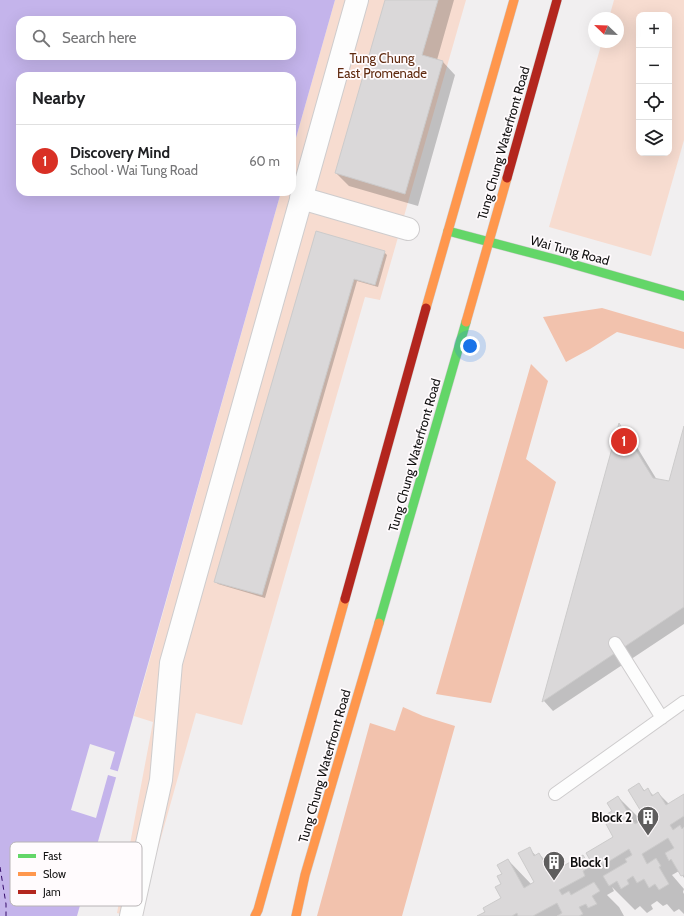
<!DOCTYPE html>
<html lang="en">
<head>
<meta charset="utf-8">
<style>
	:root { --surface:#fff; --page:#f2f2f2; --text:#202124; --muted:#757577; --line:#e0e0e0; --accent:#d93025 }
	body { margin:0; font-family:Cabin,sans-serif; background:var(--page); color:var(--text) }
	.controls { position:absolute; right:12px; top:12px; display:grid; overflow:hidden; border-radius:8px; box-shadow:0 4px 16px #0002 }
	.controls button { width:36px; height:36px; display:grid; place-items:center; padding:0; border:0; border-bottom:1px solid var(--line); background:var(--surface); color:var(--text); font:20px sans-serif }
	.compass { position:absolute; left:588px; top:12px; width:36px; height:36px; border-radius:50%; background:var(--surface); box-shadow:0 4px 16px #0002; rotate:293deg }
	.you { position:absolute; left:470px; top:346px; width:14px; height:14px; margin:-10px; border:3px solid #fff; border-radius:50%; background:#1a73e8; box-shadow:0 0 0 6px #1a73e833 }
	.badge { display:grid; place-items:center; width:26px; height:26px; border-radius:50%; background:var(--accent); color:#fff; font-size:13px; font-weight:700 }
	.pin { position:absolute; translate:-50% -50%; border:2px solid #fff; box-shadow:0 1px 4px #0006 }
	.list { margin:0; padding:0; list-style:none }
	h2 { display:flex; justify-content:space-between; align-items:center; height:52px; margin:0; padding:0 16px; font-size:17px }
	h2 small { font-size:13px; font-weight:400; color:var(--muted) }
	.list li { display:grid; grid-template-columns:26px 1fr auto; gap:12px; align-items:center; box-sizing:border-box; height:72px; padding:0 16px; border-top:1px solid var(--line) }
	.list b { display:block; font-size:15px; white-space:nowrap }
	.list p { margin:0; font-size:13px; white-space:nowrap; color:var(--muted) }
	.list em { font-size:13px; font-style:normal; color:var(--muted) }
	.icon { flex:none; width:22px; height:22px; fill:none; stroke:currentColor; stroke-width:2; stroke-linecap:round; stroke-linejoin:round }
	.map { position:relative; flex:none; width:684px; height:916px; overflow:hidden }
	.search { position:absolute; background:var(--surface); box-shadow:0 4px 16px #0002; left:16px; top:16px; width:280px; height:44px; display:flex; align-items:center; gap:10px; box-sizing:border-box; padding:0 14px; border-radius:12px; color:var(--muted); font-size:15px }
	.panel { position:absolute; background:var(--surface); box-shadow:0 4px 16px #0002; left:16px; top:72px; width:280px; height:124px; border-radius:12px }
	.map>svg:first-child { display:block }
	.green { fill:#f7dcd0; fill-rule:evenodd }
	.forest { fill:#f2c2ad }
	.water { fill:#c4b4eb; fill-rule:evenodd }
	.pier { fill:#f1eff0 }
	.shadow { fill:#0003 }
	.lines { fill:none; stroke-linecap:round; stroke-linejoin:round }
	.ferry { stroke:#360c6a; stroke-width:1; stroke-dasharray:5 4; stroke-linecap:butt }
	.building { fill:#dad8d9; stroke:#cccbcb }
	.lane-casing { stroke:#cecccd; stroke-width:14 }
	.street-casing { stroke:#cecccd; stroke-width:24 }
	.fast-casing { stroke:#cecccd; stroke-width:10 }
	.slow-casing { stroke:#cecccd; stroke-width:10 }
	.jam-casing { stroke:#cecccd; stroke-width:10 }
	.lane { stroke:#fdfdfd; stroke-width:12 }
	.street { stroke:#fdfdfd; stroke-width:22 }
	.fast { stroke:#63d668; stroke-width:9 }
	.slow { stroke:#ff974d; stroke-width:9 }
	.jam { stroke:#b3261e; stroke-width:9 }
	.labels { text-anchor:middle; stroke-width:3.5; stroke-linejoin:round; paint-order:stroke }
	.park-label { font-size:13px; fill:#602a0f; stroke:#fffbfd }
	.street-label { font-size:13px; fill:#111010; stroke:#fffbfd }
	.poi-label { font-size:13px; font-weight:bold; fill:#111010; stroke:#fffbfd; text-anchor:end }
	.key { fill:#fffbfd; stroke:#b8b4b6; stroke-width:1 }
	.key-label { font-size:11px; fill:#111010 }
</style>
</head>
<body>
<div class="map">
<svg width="684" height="916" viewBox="0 0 684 916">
	<rect width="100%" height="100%" fill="#f1eff0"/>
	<path class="green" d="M 335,0 L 466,0 L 380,300 L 365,297 L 242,725 L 196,713 L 139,916 L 127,916 L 117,913 L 153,722 L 134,716 L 281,192 L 292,192 L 292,152 Z
		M 614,0 L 684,0 L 684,140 L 651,256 L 549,227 L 602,42 L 618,42 L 618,18 L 609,18 ZM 639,15 L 669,15 L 669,153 L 639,153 Z"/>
	<path class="forest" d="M 602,308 L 684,332 L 684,349 L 617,332 L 590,349 L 566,362 L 543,317 Z
		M 531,364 L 548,381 L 526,459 L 556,482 L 491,703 L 436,694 Z
		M 403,707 L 423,716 L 455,726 L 402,916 L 317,916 L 370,723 L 395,731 Z"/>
	<path class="water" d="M 0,0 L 335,0 L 292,152 L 292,76 L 20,76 L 20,192 L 281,192 L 77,916 L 0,916 ZM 20,20 L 292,20 L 292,56 L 20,56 Z"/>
	<path class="pier" d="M 90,744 L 115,752 L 110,769 L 120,772 L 118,778 L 108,775 L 96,818 L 71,810 Z"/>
	<path class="shadow" d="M 386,0 L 454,0 L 437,60 L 443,62 L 455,75 L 418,206 L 349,186 L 336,173 Z
		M 316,232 L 384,252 L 387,255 L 378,287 L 357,281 L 265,598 L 218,584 L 215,581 Z
		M 620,425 L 629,434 L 657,480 L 670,483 L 684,429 L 684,624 L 553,711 L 544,701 Z
		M 639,785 L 645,791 L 648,790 L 654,796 L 658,793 L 669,804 L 684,795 L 684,878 L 679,871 L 672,875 L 684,889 L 683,892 L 684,894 L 684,914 L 679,909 L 674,912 L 667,904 L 663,906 L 657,901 L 651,905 L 653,909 L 647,913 L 640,906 L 635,910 L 612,887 L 614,891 L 607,895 L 619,907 L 624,916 L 479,916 L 502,898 L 503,874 L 508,860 L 532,885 L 535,883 L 530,849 L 536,856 L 539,854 L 545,860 L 549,858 L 560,869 L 583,856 L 596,868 L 588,853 L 614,837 L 613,811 L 618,797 L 642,821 L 646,818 Z"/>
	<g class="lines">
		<path class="ferry" d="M 0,867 L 6,904 L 6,916"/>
	</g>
	<path class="building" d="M 385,0 L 438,0 L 422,55 L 443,61 L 405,194 L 335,173 Z
		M 316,231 L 385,251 L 375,285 L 354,279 L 262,595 L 214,582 Z
		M 619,423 L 653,478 L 669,481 L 684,426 L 684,607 L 542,702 Z
		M 639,783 L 644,791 L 648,788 L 652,796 L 658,792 L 666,805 L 684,794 L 684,816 L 670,825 L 673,830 L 680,825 L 682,829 L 684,827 L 684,875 L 681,876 L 671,859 L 669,861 L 665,853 L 674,848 L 668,838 L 642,854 L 647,864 L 656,858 L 661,866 L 659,867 L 669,884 L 659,890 L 655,884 L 649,888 L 644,879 L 637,883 L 633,876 L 627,880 L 629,884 L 621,889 L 617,881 L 609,886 L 603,876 L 627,862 L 625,859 L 632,855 L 629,849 L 603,865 L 600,861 L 593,865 L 586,853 L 613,837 L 606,824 L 612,820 L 607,814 L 612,811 L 607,803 L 618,796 L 635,824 L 645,818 L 628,790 Z
		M 530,847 L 534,856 L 539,853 L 543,860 L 549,857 L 556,870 L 583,855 L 590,867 L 583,871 L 585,876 L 559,890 L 562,895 L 569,891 L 571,895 L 594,882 L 600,891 L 592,896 L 597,904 L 588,908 L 586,904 L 579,907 L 583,914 L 579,916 L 557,916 L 562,913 L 557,903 L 533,916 L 518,916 L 517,913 L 512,916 L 477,916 L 485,912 L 483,908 L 501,898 L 495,887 L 501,884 L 497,876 L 502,874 L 497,865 L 508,859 L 524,888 L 534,882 L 518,853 Z"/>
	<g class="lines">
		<g class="lane-casing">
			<path id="lane" d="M 615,643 L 662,718
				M 555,794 L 684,702"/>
		</g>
		<g class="street-casing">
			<path id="street" d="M 301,198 L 408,229
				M 131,916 L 161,780 L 171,663 L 357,0"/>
		</g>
		<g class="fast-casing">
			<path id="fast" d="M 448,231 L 558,260 L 684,296
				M 379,623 L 466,322"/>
		</g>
		<g class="slow-casing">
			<path id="slow" d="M 426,308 L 514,0
				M 466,322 L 507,178
				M 255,916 L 258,910 L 345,599
				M 296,916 L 305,875 L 379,623"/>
		</g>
		<g class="jam-casing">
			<path id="jam" d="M 507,178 L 557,0
				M 345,599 L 426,308"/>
		</g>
		<use href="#lane" class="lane"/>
		<use href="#street" class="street"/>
		<use href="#fast" class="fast"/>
		<use href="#slow" class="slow"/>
		<use href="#jam" class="jam"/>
	</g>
	<defs>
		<g id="building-pin" transform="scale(1.15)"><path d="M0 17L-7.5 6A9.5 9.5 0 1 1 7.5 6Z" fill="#5f5e5e" stroke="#fffbfd"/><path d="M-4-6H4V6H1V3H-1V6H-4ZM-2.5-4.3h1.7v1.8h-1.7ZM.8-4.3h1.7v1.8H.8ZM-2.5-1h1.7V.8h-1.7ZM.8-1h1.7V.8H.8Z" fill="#fff"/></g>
	</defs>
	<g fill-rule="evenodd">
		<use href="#building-pin" x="648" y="817"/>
		<use href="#building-pin" x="554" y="862"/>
	</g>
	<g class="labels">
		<g class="park-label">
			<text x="382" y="63">Tung Chung<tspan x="382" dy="15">East Promenade</tspan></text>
		</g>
		<g class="street-label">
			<text transform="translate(503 143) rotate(-74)" y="5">Tung Chung Waterfront Road</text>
			<text transform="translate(570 250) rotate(15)" y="5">Wai Tung Road</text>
			<text transform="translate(414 455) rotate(-74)" y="5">Tung Chung Waterfront Road</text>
			<text transform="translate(324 766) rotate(-74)" y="5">Tung Chung Waterfront Road</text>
		</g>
		<g class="poi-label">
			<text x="632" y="822">Block 2</text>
			<text x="570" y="867" text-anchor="start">Block 1</text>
		</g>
	</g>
	<rect x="10" y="842" width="132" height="64" rx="6" class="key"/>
	<rect x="18" y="854" width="18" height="4" fill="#63d668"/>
	<rect x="18" y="872" width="18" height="4" fill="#ff974d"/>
	<rect x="18" y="890" width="18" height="4" fill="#b3261e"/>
	<g class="key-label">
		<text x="43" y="860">Fast</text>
		<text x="43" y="878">Slow</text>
		<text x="43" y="896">Jam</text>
	</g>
</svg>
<div class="controls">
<button>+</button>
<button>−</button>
<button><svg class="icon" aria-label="locate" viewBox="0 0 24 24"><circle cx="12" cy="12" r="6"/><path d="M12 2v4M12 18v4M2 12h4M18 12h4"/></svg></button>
<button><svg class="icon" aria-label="layers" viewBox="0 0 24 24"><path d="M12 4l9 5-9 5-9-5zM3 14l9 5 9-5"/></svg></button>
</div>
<svg class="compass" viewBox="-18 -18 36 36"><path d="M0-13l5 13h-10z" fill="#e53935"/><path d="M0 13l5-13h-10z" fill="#757577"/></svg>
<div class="you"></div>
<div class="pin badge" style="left:624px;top:441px">1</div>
<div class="search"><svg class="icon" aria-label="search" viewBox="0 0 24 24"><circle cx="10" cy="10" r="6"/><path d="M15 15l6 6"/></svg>Search here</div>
<section class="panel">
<h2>Nearby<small></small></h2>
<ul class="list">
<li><span class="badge">1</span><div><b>Discovery Mind</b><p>School · Wai Tung Road</p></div><em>60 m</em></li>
</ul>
</section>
</div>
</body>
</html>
